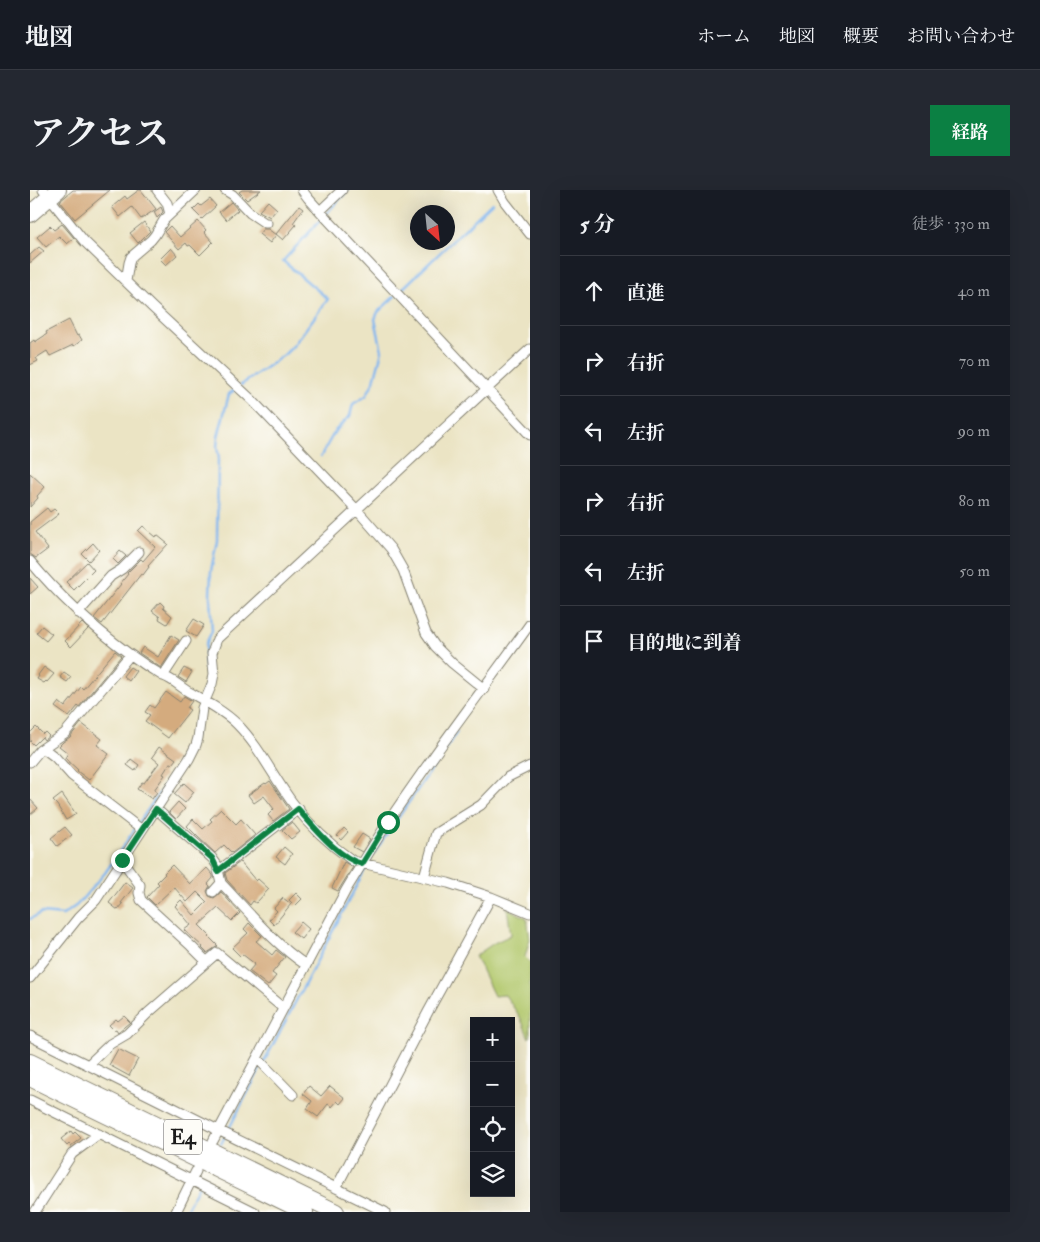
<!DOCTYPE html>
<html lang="ja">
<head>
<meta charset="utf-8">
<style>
	:root { --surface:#171b24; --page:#242831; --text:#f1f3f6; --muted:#9ea1a6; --line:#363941; --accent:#0b8043 }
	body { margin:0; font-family:"IM FELL Double Pica","Noto Serif JP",serif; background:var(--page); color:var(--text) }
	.controls { position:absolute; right:15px; bottom:15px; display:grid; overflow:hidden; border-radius:0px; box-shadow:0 5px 20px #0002 }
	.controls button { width:45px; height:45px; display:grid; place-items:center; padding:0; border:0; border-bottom:1px solid var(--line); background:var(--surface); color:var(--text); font:25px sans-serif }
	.compass { position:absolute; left:380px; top:15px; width:45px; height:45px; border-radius:50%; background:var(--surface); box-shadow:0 5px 20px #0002; rotate:153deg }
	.stop { position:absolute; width:15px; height:15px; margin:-11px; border:4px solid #0b8043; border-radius:50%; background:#fff }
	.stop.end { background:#0b8043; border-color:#fff; box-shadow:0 1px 5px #0008 }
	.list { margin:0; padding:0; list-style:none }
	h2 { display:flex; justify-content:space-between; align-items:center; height:65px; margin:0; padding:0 20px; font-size:21px }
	h2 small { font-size:16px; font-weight:400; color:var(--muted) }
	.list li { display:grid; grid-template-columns:32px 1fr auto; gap:15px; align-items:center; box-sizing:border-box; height:70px; padding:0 20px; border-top:1px solid var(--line) }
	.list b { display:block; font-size:19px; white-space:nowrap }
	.list em { font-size:16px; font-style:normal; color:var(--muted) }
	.icon { flex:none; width:28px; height:28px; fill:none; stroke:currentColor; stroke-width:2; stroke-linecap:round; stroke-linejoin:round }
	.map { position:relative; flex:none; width:500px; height:1022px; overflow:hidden; border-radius:0px }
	header { display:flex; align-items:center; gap:30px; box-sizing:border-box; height:70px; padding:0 25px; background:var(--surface); border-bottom:1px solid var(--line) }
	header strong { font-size:24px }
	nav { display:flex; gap:28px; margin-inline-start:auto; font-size:18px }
	.intro { display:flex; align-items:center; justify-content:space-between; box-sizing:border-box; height:120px; padding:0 30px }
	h1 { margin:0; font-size:35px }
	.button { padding:12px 22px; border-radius:0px; background:var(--accent); color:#fff; font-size:18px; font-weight:700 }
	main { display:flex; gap:30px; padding:0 30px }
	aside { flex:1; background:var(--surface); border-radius:0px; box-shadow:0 5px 20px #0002 }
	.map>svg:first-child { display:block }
	.green { fill:#b1c76b; stroke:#667244 }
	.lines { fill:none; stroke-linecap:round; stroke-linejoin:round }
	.stream { stroke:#81b6ef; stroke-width:2.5 }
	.building { fill:#d4ab7e }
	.street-casing { stroke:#848070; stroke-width:11 }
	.highway-casing { stroke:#848070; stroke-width:18 }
	.street { stroke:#fff; stroke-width:9 }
	.highway { stroke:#fff; stroke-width:16 }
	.route { stroke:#0b8043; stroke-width:6 }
	.labels { text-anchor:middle; stroke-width:4; stroke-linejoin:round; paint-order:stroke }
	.shield { fill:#fdfcf7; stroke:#605f5e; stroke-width:1 }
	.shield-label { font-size:20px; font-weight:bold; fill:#1c1c1c }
</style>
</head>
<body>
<header>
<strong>地図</strong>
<nav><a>ホーム</a><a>地図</a><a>概要</a><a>お問い合わせ</a></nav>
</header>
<div class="intro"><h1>アクセス</h1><a class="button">経路</a></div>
<main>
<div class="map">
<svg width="500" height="1022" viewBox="0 0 500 1022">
	<rect width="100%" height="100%" fill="#fdfcf7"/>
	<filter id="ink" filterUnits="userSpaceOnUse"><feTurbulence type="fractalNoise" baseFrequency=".02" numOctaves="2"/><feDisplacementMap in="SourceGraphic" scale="10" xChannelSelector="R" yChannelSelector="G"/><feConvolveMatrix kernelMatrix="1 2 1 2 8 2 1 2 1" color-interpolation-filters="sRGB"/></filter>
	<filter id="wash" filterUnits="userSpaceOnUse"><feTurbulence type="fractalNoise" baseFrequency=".0096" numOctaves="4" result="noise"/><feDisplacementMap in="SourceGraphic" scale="20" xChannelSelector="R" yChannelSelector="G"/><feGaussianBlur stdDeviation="1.12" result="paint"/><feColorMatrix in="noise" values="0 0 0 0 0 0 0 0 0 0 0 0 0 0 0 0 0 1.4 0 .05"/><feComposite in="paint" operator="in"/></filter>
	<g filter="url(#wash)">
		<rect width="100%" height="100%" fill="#ebe4c4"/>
		<path class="green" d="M 477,718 L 497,728 L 500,749 L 495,767 L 500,772 L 500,847 L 499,848 L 490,827 L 475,805 L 464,806 L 445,766 L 464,753 L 481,745 Z"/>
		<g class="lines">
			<path class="stream" d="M 369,102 L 462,13
				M 211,195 L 254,165 L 263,156 L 298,109 L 253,71 L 318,0
				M 291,266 L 305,241 L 320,226 L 323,214 L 336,206 L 344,191 L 352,161 L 345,129 L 348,122 L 365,106
				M 173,504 L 178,493 L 175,472 L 176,454 L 182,441 L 180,406 L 181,381 L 187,350 L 188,270 L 189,268 L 187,257 L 188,247 L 199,204 L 206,199
				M 108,634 L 155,566 L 165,544
				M 0,729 L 11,723 L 33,725 L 47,715 L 75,683 L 105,639
				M 234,872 L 342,666 L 427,542
				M 191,954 L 231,877
				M 155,1022 L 173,988"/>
		</g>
		<g id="blocks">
			<path class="building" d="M 43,0 L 80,0 L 45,29 L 30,11 Z
				M 109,0 L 111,0 L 126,19 L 111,29 L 102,17 L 90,27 L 82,17 L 95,6 L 97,9 Z
				M 212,0 L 231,0 L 217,10 L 209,2 Z
				M 180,9 L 186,16 L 172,29 L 163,20 L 169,14 L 171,16 Z
				M 238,11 L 247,19 L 240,27 L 229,21 Z
				M 201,12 L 208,20 L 196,30 L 189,22 Z
				M 269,16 L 273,19 L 263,33 L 266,35 L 253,50 L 246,44 Z
				M 131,17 L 133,22 L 127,28 L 124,22 Z
				M 168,31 L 176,40 L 174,42 L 183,52 L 170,65 L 160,55 L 158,56 L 156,53 L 149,59 L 134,42 L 140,36 L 150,47 Z
				M 114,32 L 120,41 L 108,53 L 100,43 Z
				M 32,34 L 44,48 L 37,54 L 29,46 L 16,57 L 7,47 L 20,36 L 24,40 Z
				M 233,39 L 238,39 L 246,45 L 240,53 L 229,44 Z
				M 9,57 L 14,61 L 0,73 L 0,65 Z
				M 141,58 L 147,65 L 136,75 L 130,69 Z
				M 39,130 L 47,146 L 49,145 L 52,150 L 44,156 L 43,155 L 20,166 L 17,161 L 6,168 L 8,171 L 0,175 L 0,153 L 4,150 L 5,152 L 17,144 L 16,142 Z
				M 0,283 L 15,297 L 7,306 L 8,308 L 0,317 Z
				M 17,318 L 20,322 L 24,319 L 29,324 L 5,342 L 18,359 L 6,368 L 0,364 L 0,332 Z
				M 113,336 L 126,347 L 127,345 L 138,354 L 118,376 L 119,377 L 113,385 L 111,384 L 72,434 L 64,428 L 91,394 L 90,394 L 98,384 L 97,383 L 111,369 L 113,371 L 125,357 L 108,341 Z
				M 63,353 L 69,360 L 59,371 L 52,364 Z
				M 90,361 L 96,366 L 88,374 L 83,369 Z
				M 57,372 L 64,380 L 44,400 L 36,392 Z
				M 0,388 L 8,397 L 0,404 Z
				M 130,412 L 134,416 L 133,418 L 142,426 L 137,434 L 129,429 L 130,427 L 122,421 Z
				M 164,429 L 174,435 L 166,447 L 156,441 Z
				M 52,433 L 58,439 L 41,457 L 35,451 Z
				M 12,436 L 22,444 L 16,451 L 6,443 Z
				M 141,445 L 149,450 L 131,478 L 109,463 L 113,457 L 128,467 Z
				M 85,461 L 91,466 L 49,517 L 48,516 L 39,527 L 25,517 L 29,512 L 35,517 L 51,497 L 53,499 Z
				M 14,477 L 24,484 L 17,492 L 16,491 L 14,493 L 7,489 L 9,486 L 8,485 Z
				M 100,477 L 106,481 L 99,491 L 93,486 Z
				M 154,478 L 162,482 L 156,492 L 148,487 Z
				M 34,482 L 41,487 L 37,492 L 30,487 Z
				M 136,502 L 150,512 L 154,506 L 162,511 L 157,518 L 160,520 L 138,548 L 115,531 L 120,525 L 115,522 L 120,515 L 124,518 Z
				M 51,533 L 72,549 L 67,555 L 79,564 L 59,590 L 47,581 L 48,580 L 35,568 L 38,563 L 29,556 L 33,552 L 40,547 Z
				M 6,537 L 13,544 L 15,542 L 19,546 L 14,550 L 12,547 L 4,555 L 0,551 L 0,543 Z
				M 129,557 L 146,569 L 142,574 L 140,573 L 133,584 L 135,585 L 124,600 L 127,602 L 122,609 L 107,599 L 112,592 L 114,593 L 129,573 L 122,567 Z
				M 101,569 L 109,575 L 105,581 L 97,575 Z
				M 240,591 L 259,619 L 243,631 L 238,625 L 244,619 L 234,606 L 224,613 L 218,605 L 235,593 L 236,594 Z
				M 154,593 L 164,602 L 155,613 L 144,604 Z
				M 32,604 L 46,624 L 36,630 L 27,615 L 23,611 Z
				M 0,609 L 8,618 L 0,625 Z
				M 148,612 L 155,619 L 146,629 L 139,622 Z
				M 191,619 L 206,634 L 211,629 L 225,645 L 202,663 L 194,655 L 185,663 L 168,647 L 157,636 L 163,629 L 173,639 L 182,631 L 180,629 Z
				M 262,632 L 270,642 L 261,649 L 252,640 Z
				M 35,637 L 42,645 L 27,656 L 21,648 Z
				M 314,638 L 318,642 L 311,650 L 307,646 Z
				M 332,644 L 340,649 L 332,662 L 323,657 Z
				M 254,657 L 262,664 L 255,674 L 246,667 Z
				M 210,672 L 226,691 L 228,689 L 239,699 L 226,713 L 223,711 L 220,715 L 197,690 L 195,683 Z
				M 314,672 L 323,677 L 308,701 L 302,698 Z
				M 142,675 L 160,694 L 177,678 L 183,685 L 183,688 L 178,694 L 180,696 L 177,701 L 179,706 L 184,708 L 191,702 L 210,723 L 202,731 L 188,718 L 169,735 L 180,746 L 179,747 L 188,756 L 177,763 L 172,758 L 173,757 L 154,740 L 161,735 L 145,716 L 151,710 L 164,725 L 177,712 L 167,702 L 157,712 L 144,697 L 125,715 L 117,707 L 129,694 L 127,692 L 135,684 L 134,683 Z
				M 95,692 L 103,698 L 91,713 L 93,714 L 88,720 L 79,713 Z
				M 266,703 L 272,709 L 265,716 L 259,710 Z
				M 253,708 L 261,714 L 244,735 L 239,730 L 247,721 L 244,718 Z
				M 271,732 L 279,739 L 271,749 L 262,742 Z
				M 219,733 L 232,746 L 226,751 L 242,765 L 246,760 L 255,767 L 242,783 L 246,786 L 238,796 L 219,781 L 225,774 L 212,764 L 210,766 L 202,758 L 218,743 L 214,739 Z
				M 94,826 L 100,832 L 88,842 L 86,839 L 84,840 L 79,835 L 86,829 L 88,831 Z
				M 88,859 L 108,869 L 99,886 L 79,875 Z
				M 279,896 L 291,906 L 300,896 L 315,908 L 310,914 L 307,911 L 302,917 L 298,914 L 288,927 L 277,919 L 282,911 L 273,904 Z
				M 41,941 L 43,944 L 45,942 L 51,948 L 41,956 L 39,954 L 37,956 L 31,949 Z"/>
		</g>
	</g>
	<g filter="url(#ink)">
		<use href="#blocks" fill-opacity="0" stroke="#848070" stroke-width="1"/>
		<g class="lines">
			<g class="street-casing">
				<path id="street" d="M 13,0 L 54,51 L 122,117 L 222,210 L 327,320 L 361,359 L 373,380 L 396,443 L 405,456 L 422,473 L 454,499
					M 127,0 L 137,13 L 140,24
					M 195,0 L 203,5 L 220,23 L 235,33 L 237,33
					M 272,0 L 278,8 L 298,30 L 500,245
					M 468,0 L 475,12 L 500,44
					M 290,21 L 312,0
					M 96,91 L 99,73 L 101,67 L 121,50 L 125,45 L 134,30 L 166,0
					M 0,371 C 28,405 63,437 98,463 C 109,471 121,479 133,486 C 143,489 150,497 159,502 C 175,511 194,521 207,534 C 229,556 244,588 262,612 C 279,635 300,655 323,671 L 418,693 L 461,707 L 500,723
					M 48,423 L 81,386 L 92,379 L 109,362
					M 133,486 L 156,451
					M 13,558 L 25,567 L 42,586 L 112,640
					M 0,572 L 10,560 L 35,543 L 100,465
					M 126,619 L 182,668 L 187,675 L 191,693 L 183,702
					M 92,670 L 110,695 L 109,703 L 111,710 L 161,756 L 177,772
					M 188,681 L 269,619
					M 394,687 L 406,643 L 451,615 L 478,587 L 500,576
					M 191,693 C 218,721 243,753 276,775
					M 0,788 L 48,728 L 66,710 L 159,569 L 166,555 L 168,548 L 172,518 L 182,494 L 184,484 L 182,463 L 187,449 L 500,159
					M 0,846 L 188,940 L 355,1022
					M 227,868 L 263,905
					M 58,875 L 80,854 L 97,844 L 118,823 L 187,763 L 253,818
					M 0,910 L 225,1022
					M 183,951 L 316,700 C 330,677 344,654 358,632 C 403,564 453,500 500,434
					M 306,998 L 398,822 L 461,707
					M 5,1022 L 42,964 L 69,944
					M 146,1022 L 166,981"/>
			</g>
			<g class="highway-casing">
				<path id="highway" d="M 0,24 L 28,0
					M 0,872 L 306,1022
					M 0,888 L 275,1022"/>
			</g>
			<use href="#street" class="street"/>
			<use href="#highway" class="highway"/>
		</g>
	</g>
	<g class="lines" filter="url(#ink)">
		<path class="route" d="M 92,670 L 126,619 L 182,668 L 188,681 L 268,619 C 284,637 308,668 332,674 L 358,632"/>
	</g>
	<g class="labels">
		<rect class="shield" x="134" y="929.5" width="38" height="35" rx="4"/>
		<g class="shield-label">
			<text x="153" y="954">E4</text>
		</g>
	</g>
</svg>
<div class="controls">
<button>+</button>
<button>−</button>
<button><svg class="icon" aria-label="locate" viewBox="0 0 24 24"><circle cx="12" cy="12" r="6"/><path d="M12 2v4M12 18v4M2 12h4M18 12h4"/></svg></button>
<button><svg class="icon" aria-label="layers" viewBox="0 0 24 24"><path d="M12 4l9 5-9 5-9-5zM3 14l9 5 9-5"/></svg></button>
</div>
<svg class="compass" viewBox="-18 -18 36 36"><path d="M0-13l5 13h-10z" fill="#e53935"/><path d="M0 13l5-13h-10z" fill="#9ea1a6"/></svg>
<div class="stop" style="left:358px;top:632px"></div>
<div class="stop end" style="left:92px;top:670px"></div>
</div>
<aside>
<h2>5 分<small>徒歩 · 330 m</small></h2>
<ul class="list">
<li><svg class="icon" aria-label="ahead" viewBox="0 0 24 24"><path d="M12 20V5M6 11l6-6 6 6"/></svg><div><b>直進</b></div><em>40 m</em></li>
<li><svg class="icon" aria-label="right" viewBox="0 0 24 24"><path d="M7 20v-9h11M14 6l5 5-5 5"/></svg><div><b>右折</b></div><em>70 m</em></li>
<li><svg class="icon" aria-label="left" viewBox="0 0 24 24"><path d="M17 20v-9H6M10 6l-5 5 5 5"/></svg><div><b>左折</b></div><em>90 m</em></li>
<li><svg class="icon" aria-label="right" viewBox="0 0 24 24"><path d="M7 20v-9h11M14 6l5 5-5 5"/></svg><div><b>右折</b></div><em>80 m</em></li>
<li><svg class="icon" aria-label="left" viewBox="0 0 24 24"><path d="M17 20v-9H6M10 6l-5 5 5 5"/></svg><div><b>左折</b></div><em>50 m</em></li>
<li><svg class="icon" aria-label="arrive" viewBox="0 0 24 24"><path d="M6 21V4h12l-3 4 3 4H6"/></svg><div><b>目的地に到着</b></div></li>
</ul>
</aside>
</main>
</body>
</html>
